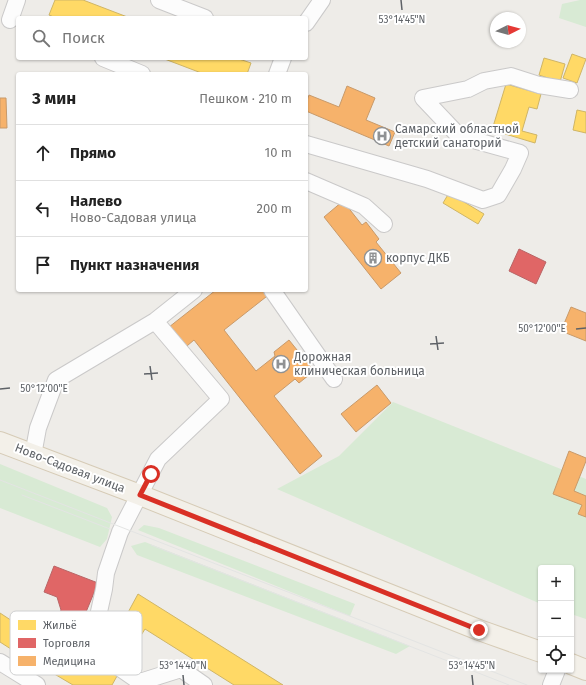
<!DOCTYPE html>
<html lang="ru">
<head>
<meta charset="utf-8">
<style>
	:root { --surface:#fff; --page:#f6f6f6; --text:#222; --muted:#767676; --line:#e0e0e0 }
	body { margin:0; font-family:"Fira Sans",sans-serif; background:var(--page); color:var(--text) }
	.controls { position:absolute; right:12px; bottom:12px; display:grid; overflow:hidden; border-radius:4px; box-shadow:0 1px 3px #0004 }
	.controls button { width:36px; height:36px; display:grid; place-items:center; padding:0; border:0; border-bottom:1px solid var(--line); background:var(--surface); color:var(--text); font:20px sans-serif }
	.compass { position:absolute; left:490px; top:12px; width:36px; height:36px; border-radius:50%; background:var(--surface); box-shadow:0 1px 3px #0004; rotate:84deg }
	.stop { position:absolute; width:12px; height:12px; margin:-9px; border:3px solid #d93025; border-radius:50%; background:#fff }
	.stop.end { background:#d93025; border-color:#fff; box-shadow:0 1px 4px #0008 }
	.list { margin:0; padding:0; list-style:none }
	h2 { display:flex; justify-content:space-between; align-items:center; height:52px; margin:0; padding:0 16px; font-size:17px }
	h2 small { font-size:13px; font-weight:400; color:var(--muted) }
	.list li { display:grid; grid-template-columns:26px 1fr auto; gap:12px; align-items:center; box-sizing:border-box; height:56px; padding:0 16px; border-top:1px solid var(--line) }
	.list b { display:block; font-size:15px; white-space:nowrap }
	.list p { margin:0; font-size:13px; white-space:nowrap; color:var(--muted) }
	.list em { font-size:13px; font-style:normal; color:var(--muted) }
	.icon { flex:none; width:22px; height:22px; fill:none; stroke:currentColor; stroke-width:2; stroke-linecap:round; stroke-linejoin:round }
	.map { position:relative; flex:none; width:586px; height:685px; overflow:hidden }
	.search { position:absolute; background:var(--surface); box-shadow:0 1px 3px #0004; left:16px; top:16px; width:292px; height:44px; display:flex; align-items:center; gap:10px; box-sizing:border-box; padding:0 14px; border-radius:4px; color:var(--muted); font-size:15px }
	.panel { position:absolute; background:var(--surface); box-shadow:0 1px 3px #0004; left:16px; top:72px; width:292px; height:220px; border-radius:4px }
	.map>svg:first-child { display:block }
	.green { fill:#d8ead4 }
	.homes { fill:#ffd966; stroke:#cfb566 }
	.shops { fill:#e06666; stroke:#b96566 }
	.health { fill:#f6b26b; stroke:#c89a6a }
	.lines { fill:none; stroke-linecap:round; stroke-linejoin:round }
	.minor-casing { stroke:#cac9c9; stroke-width:18 }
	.major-casing { stroke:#d6cbb6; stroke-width:22 }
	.minor { stroke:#fcfcfc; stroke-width:16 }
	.major { stroke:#f3f0e9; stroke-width:20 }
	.tram { stroke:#e3e4e3; stroke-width:1 }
	.route { stroke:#d93025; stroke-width:5 }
	.ticks { fill:none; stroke:#5e6267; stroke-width:1.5 }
	.labels { text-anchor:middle; stroke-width:4; stroke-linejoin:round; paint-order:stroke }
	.poi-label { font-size:12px; fill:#5e6267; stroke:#fff; text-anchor:start }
	.street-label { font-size:12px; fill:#5e6267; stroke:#fff }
	.key { fill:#fff; stroke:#cfd0d1; stroke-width:1 }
	.key-label { font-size:11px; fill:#5e6267 }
	.ticks-label { font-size:10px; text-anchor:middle; fill:#5e6267; stroke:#fff; stroke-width:4; stroke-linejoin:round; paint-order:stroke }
</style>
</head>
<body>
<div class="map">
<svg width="586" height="685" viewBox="0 0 586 685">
	<rect width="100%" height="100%" fill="#eeece8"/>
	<path class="green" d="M 580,0 L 586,0 L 586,27 L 559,18 L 562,4 Z
		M 393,402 L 586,479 L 586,619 L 571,614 L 571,568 L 541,568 L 541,604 L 277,489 L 339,456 Z
		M 0,464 L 107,508 L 112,517 L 107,539 L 100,547 L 0,508 Z
		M 144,525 L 159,528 L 355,604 L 350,616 L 138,530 Z
		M 145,542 L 410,646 L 396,654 L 137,555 L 131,546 Z"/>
	<path class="homes" d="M 55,0 L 83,0 L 130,18 L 56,18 L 49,15 Z
		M 572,54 L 586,59 L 577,83 L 563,78 Z
		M 162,58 L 236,58 L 251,63 L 247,74 L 204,74 Z
		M 544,58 L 565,64 L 560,82 L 539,75 Z
		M 506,84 L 541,94 L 537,109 L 529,107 L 522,131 L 537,135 L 535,143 L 492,130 Z
		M 577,110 L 586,112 L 586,133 L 573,130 Z
		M 449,193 L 484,214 L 478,224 L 443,203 Z
		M 138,594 L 283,685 L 234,685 L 145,629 L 127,658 L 112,642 Z
		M 0,613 L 38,638 L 25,658 L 0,642 Z
		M 40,641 L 91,671 L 105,648 L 126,660 L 112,685 L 73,685 L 29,659 Z"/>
	<path class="shops" d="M 519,249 L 546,262 L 536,284 L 509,271 Z
		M 54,566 L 98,583 L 79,629 L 57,620 L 61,610 L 57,597 L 44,592 Z"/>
	<path class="health" d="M 347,86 L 375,98 L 366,120 L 395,132 L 389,146 L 306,111 L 306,103 L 309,95 L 339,107 Z
		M 0,98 L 6,98 L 7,128 L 0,128 Z
		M 343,201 L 362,225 L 366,222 L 379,239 L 376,242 L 401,273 L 381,289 L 324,217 Z
		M 216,290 L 268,290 L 271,293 L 224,330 L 256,371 L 275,356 L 274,352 L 289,340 L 314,371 L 299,383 L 295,379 L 274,396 L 322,456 L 300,474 L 194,340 L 181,351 L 164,331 Z
		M 571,307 L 586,313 L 586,341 L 561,331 Z
		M 377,385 L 391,403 L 356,432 L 341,414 Z
		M 569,451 L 586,458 L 586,461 L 574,491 L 586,496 L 586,517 L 578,514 L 582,505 L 553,494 Z"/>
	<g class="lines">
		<g class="minor-casing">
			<path id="minor" d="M 159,0 L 205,18
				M 10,20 L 17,0
				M 306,23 L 322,0
				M 103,58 L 142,74
				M 277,74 L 283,58
				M 306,144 L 427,179 L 483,200 L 498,195 L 513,169 L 520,153 L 459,136 L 423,98 L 468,89 L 484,81 L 511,76 L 539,85 L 570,90
				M 306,181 L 364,206 L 384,224
				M 272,290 L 334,379
				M 155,321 L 221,399 L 158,459 L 120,532 L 106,573 L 104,589 L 91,648 L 140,682 L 181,669 L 204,685
				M 33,455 L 38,428 L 56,380 L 155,321 L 194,290
				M 0,662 L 37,685
				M 551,685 L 557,670"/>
		</g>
		<g class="major-casing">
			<path id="major" d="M 0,442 L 140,495 L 479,630 L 541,652
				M 571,664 L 586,670"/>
		</g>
		<use href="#minor" class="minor"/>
		<use href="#major" class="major"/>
		<path class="tram" d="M 0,480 L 527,685
			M 22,495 L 110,529
			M 151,545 L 509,685"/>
	</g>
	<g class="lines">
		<path class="route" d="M 151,474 L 140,495 L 479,630"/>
	</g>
	<path class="ticks" d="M 401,0 L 402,10M 576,329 L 586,328M 436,336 L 438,350M 430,344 L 444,343M 150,366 L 152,380M 144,374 L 158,373M 0,389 L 10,388M 183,675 L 184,685M 472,675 L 473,685"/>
	<defs>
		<g id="hospital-ring" transform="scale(0.9)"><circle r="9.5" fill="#fff" stroke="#909294" stroke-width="1.5"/><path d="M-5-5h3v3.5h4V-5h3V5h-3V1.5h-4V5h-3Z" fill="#909294"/></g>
		<g id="building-ring" transform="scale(0.9)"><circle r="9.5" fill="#fff" stroke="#909294" stroke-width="1.5"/><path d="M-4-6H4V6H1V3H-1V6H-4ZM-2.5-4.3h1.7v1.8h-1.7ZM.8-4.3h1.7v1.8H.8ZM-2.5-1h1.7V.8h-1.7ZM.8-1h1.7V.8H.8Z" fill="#909294"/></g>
	</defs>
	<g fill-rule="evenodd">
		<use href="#hospital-ring" x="382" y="136"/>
		<use href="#building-ring" x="373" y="258"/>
		<use href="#hospital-ring" x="281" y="364"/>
	</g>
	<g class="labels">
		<g class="poi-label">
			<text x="395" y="133">Самарский областной<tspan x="395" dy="14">детский санаторий</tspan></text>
			<text x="386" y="262">корпус ДКБ</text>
			<text x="294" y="361">Дорожная<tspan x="294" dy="14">клиническая больница</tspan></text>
		</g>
		<g class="street-label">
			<text transform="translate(70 468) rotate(21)" y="4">Ново-Садовая улица</text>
		</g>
	</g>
	<rect x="10" y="611" width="132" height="64" rx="6" class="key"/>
	<rect x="18" y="620" width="18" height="10" fill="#ffd966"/>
	<rect x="18" y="638" width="18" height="10" fill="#e06666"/>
	<rect x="18" y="656" width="18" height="10" fill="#f6b26b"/>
	<g class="key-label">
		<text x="43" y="629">Жильё</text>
		<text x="43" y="647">Торговля</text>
		<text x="43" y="665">Медицина</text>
	</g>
	<g class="ticks-label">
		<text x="402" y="23">53°14'45"N</text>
		<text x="542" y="332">50°12'00"E</text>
		<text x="44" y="392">50°12'00"E</text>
		<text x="183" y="669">53°14'40"N</text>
		<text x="472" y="669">53°14'45"N</text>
	</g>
</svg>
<div class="controls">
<button>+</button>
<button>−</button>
<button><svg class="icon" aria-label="locate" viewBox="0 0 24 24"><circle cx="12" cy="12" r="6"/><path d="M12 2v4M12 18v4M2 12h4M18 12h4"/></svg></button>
</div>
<svg class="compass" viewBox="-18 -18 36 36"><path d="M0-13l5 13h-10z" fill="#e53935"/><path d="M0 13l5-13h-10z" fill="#767676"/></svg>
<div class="stop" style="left:151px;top:474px"></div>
<div class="stop end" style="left:479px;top:630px"></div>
<div class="search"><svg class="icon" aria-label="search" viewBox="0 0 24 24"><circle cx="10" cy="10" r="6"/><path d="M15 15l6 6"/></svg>Поиск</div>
<section class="panel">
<h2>3 мин<small>Пешком · 210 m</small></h2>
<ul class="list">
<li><svg class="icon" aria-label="ahead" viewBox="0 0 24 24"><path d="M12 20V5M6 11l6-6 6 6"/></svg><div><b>Прямо</b></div><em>10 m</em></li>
<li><svg class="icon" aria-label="left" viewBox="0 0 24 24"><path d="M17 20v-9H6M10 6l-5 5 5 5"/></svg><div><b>Налево</b><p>Ново-Садовая улица</p></div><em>200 m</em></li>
<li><svg class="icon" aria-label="arrive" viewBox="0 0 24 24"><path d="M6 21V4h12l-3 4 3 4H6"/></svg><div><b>Пункт назначения</b></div></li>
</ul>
</section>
</div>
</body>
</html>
